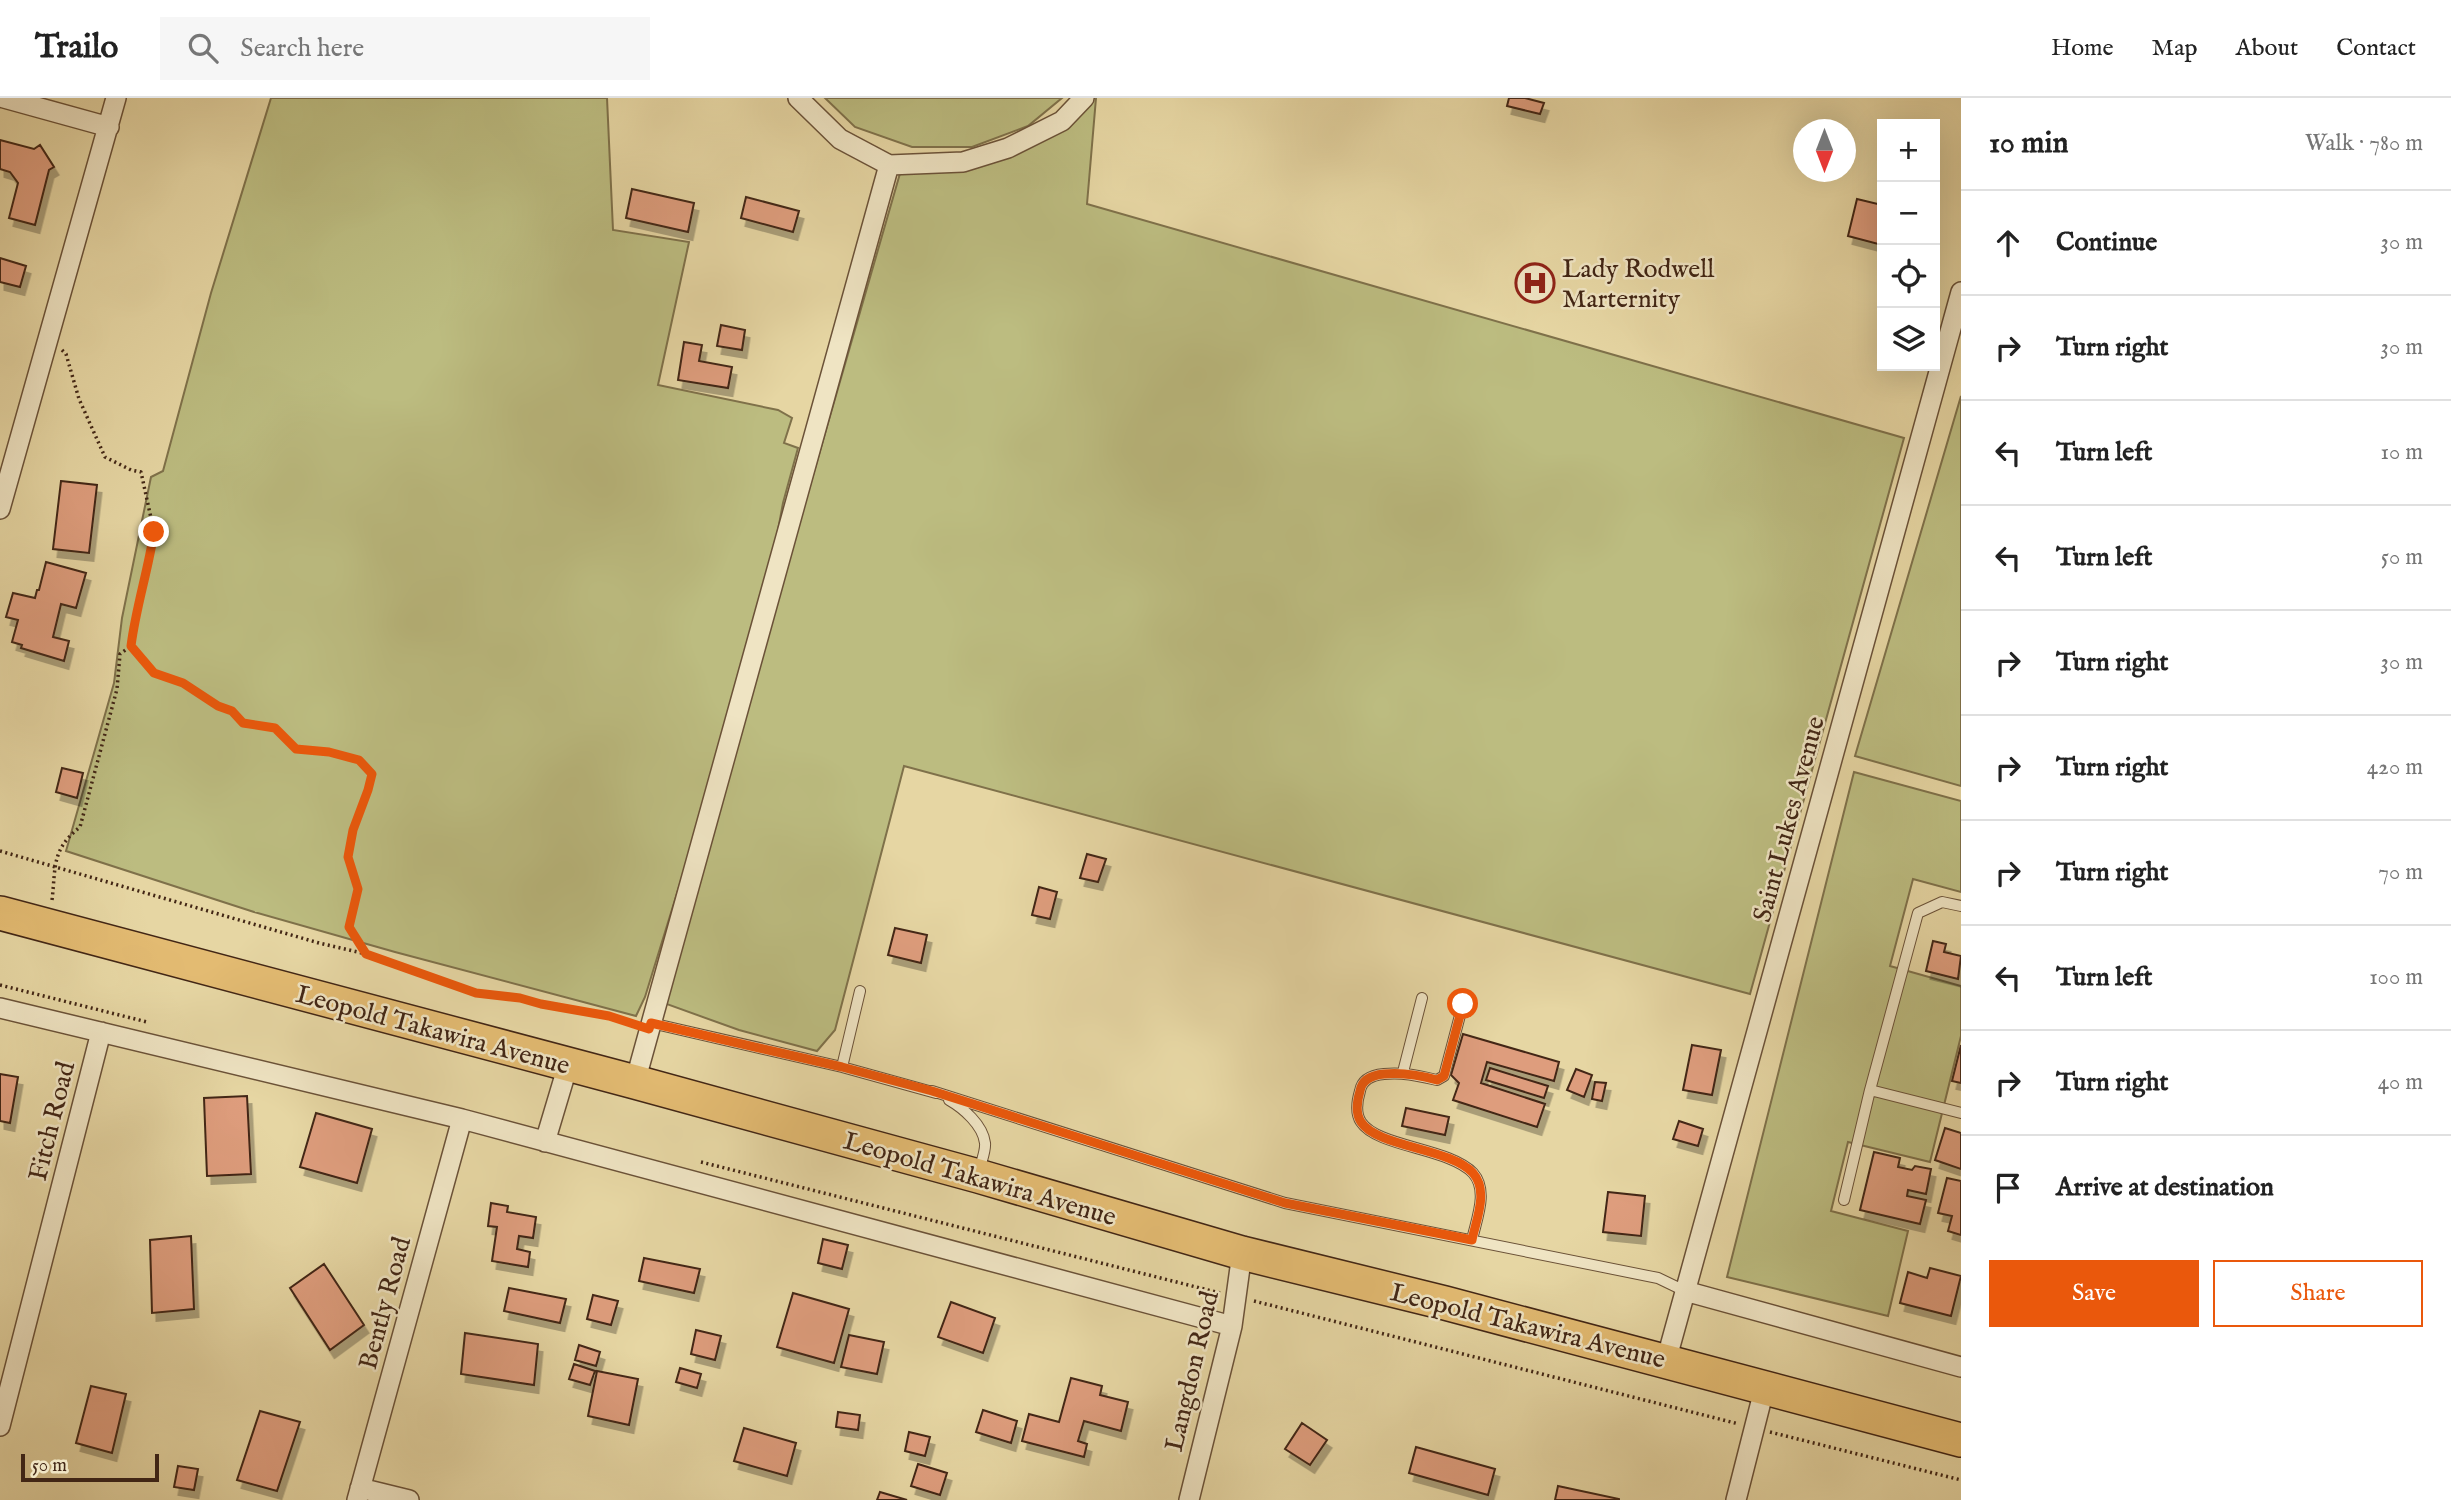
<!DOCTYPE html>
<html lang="en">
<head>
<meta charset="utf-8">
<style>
	:root { --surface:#fff; --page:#f6f6f6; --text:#222; --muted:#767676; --line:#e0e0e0; --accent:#ea580c }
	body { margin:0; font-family:"IM FELL English",serif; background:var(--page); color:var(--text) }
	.controls { position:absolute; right:21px; top:21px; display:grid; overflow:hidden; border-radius:0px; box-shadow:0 7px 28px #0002 }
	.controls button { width:63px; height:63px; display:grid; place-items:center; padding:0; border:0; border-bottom:2px solid var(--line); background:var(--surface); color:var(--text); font:35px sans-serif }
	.compass { position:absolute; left:1793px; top:21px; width:63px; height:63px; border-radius:50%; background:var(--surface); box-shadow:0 7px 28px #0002; rotate:180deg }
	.scale { position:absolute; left:21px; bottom:18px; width:138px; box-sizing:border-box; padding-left:7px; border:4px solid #422615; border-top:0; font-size:19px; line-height:24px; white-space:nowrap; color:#422615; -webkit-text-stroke:5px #efe4c3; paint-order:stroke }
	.stop { position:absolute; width:21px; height:21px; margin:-16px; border:5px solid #ea580c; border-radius:50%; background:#fff }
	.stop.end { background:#ea580c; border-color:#fff; box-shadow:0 2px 7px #0008 }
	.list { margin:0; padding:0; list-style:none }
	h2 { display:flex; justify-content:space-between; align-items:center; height:91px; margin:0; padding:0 28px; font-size:30px }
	h2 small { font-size:23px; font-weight:400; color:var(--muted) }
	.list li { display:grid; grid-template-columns:46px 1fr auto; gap:21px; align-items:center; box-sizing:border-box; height:105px; padding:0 28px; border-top:2px solid var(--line) }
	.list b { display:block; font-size:26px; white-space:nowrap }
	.list em { font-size:23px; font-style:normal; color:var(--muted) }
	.actions { display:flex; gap:14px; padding:21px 28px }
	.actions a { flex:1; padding:16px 0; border:2px solid var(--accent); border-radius:0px; text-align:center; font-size:24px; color:var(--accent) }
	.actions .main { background:var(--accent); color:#fff }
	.icon { flex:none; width:38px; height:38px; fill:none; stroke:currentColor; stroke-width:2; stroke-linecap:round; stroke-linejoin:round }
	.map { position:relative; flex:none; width:1961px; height:1402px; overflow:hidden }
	header { display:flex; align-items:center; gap:42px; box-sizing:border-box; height:98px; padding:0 35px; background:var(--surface); border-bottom:2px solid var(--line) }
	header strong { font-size:33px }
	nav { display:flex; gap:38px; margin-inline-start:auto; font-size:24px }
	.search { width:490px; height:63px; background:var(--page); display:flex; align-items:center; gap:18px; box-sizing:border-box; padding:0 24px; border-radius:0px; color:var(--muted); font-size:26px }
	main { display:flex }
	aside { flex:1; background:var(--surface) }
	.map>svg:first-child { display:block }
	.green { fill:#bcbc80; stroke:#7f714a; stroke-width:2 }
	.building { fill:#de9d7d; stroke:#422615; stroke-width:2; filter:url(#shadow) }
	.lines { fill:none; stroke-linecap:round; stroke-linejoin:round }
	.service-casing { stroke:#6b5238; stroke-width:12 }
	.minor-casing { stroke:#6b5238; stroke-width:22 }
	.trunk-casing { stroke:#422615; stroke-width:36 }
	.path { stroke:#422615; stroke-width:3.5; stroke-dasharray:2 3.5; stroke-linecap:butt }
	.service { stroke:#efe4c3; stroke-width:10 }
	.minor { stroke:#efe4c3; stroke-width:19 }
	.trunk { stroke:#e3bb72; stroke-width:33 }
	.route { stroke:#ea580c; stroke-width:9 }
	.labels { text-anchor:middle; stroke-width:5; stroke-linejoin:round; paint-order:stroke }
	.poi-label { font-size:26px; fill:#422615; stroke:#efe4c3; text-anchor:start }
	.street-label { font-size:26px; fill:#422615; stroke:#efe4c3 }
</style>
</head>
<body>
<header>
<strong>Trailo</strong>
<div class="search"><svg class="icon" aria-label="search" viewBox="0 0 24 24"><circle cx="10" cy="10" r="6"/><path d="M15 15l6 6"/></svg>Search here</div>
<nav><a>Home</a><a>Map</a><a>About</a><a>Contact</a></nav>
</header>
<main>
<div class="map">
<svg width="1961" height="1402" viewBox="0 0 1961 1402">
	<defs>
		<filter id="shadow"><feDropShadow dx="4.5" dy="8" stdDeviation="0" flood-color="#0004"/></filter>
	</defs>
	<rect width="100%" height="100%" fill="#e6d6a3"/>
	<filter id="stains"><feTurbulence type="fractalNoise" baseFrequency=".00286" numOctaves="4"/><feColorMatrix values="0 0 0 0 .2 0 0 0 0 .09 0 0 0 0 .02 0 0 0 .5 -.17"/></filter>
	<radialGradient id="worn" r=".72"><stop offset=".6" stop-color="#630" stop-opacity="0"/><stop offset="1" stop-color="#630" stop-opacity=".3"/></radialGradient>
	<path class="green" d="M 271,0 L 607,0 L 613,132 L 689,144 L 658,287 L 778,312 L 792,320 L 784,345 L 798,350 L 783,405 L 770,475 L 682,779 L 645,899 L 636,918 L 395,854 L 254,814 L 66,753 L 114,585 L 122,520 L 151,379 L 163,373 L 211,195 Z
		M 825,0 L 1062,0 L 1028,28 L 972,49 L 912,49 L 855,29 Z
		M 1092,0 L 1096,0 L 1087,106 L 1904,340 L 1750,896 L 904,668 L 835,932 L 817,953 L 739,932 L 661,904 L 901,72 L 963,69 Z
		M 1961,298 L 1961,688 L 1855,658 Z
		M 1854,674 L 1961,703 L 1961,794 L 1913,781 L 1890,868 L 1961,888 L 1961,938 L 1930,1064 L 1848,1044 L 1831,1113 L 1908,1133 L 1888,1218 L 1727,1179 Z"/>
	<path class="building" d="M 1509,0 L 1525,0 L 1544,5 L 1540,16 L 1507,8 Z
		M 0,42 L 34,51 L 40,47 L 54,69 L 49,72 L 35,127 L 9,120 L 18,85 L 10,74 L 0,71 Z
		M 632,91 L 694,105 L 688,134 L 626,120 Z
		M 746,99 L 799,113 L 793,134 L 741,120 Z
		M 1857,101 L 1882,107 L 1882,147 L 1848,138 Z
		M 0,160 L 26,168 L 20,189 L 0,184 Z
		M 721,227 L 745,232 L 742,252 L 717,248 Z
		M 684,244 L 702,247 L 699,263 L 732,269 L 728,290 L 678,282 Z
		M 61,383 L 97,387 L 89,455 L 53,451 Z
		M 46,464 L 86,475 L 76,510 L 61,506 L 53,539 L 69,543 L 64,563 L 21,550 L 22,547 L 12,544 L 18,522 L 6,519 L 13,495 L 35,500 L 37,492 L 39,492 Z
		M 62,670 L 83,675 L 77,700 L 56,694 Z
		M 1087,756 L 1106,761 L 1098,784 L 1080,780 Z
		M 1039,789 L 1057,794 L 1050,821 L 1032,817 Z
		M 895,830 L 927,837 L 921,865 L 888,857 Z
		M 1933,843 L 1946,846 L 1944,854 L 1961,858 L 1958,881 L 1926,873 Z
		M 1463,936 L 1559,964 L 1554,983 L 1487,964 L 1481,985 L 1545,1006 L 1537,1029 L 1453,1002 L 1459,985 L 1451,977 Z
		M 1692,947 L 1721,952 L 1712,997 L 1683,992 Z
		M 1961,947 L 1961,985 L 1952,983 Z
		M 1490,970 L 1548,988 L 1544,1000 L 1486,982 Z
		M 1576,971 L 1592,977 L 1584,999 L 1567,992 Z
		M 0,976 L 18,979 L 10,1025 L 0,1023 Z
		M 1595,984 L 1606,985 L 1602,1003 L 1592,1001 Z
		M 247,998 L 251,1076 L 207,1078 L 204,1000 Z
		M 1406,1010 L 1449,1019 L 1445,1037 L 1402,1028 Z
		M 316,1015 L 372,1031 L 357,1085 L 300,1069 Z
		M 1679,1023 L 1703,1031 L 1698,1048 L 1673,1041 Z
		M 1945,1030 L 1961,1035 L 1961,1071 L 1935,1062 Z
		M 1874,1054 L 1900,1060 L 1898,1069 L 1912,1072 L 1915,1068 L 1931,1071 L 1926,1096 L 1908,1092 L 1907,1098 L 1926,1102 L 1920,1126 L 1860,1112 Z
		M 1947,1080 L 1961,1083 L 1961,1137 L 1948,1133 L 1952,1118 L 1938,1115 Z
		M 1608,1094 L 1645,1098 L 1641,1138 L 1603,1134 Z
		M 491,1105 L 508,1108 L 507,1114 L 536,1119 L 533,1140 L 519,1138 L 517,1151 L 530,1154 L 528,1169 L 492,1163 L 497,1129 L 488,1128 Z
		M 191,1138 L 194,1211 L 152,1215 L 150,1142 Z
		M 823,1141 L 848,1147 L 842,1171 L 818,1165 Z
		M 644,1160 L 700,1171 L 694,1195 L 639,1183 Z
		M 324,1166 L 364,1227 L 330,1252 L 290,1190 Z
		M 1930,1170 L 1961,1178 L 1951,1218 L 1900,1205 L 1908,1174 L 1927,1180 Z
		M 509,1190 L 566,1201 L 560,1225 L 504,1213 Z
		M 793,1195 L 849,1211 L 834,1265 L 777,1249 Z
		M 593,1197 L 618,1203 L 611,1227 L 587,1221 Z
		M 951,1204 L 995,1220 L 983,1255 L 938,1239 Z
		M 696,1232 L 721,1238 L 715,1262 L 691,1256 Z
		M 465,1235 L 538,1246 L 534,1287 L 461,1276 Z
		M 849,1237 L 884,1244 L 877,1276 L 841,1269 Z
		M 579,1247 L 600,1254 L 596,1268 L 575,1262 Z
		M 574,1266 L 595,1273 L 590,1287 L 569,1281 Z
		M 680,1270 L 701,1276 L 697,1290 L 676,1284 Z
		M 597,1273 L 638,1281 L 629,1327 L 588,1318 Z
		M 1071,1280 L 1102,1288 L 1100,1297 L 1128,1304 L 1121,1333 L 1084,1323 L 1078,1343 L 1087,1346 L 1084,1359 L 1022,1343 L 1029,1316 L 1059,1324 Z
		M 91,1288 L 126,1296 L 112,1355 L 76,1345 Z
		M 983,1312 L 1017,1323 L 1011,1345 L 976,1334 Z
		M 260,1313 L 300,1324 L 277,1393 L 237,1382 Z
		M 838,1314 L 860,1317 L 858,1332 L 836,1329 Z
		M 1302,1325 L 1327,1342 L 1310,1367 L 1285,1351 Z
		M 744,1330 L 796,1345 L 787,1378 L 734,1363 Z
		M 909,1334 L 930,1339 L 925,1358 L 905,1353 Z
		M 1416,1349 L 1495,1371 L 1488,1397 L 1409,1375 Z
		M 918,1366 L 947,1375 L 940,1397 L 911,1388 Z
		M 178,1368 L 198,1371 L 194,1392 L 174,1389 Z
		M 1558,1388 L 1619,1401 L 1619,1402 L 1555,1402 Z
		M 880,1394 L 907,1402 L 877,1402 Z"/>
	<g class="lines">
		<g class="service-casing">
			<path id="service" d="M 1463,906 L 1444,978 L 1437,982 C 1419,978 1403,974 1384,976 C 1373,977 1362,981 1360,993 C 1357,1003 1355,1015 1361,1024 C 1377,1049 1450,1050 1473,1075 C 1489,1093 1476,1122 1472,1142
				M 651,925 L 842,969 L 936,995
				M 842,969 L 860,893
				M 1403,974 L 1422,900
				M 1870,992 L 1961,1015
				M 932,993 L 1285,1105 L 1658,1180 L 1685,1193
				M 949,1002 C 963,1010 983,1027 985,1045 C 986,1053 981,1064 979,1073
				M 1844,1102 L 1870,992 L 1918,815 L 1942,804 L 1961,808"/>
		</g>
		<g class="minor-casing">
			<path id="minor" d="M 4,0 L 109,29
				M 798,0 L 840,41 L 889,67 L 963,64 L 1008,50 L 1062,23 L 1084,0
				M 0,411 L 116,0
				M 0,910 L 462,1021 L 1232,1228
				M 635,984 L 889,67
				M 545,1044 L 568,967
				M 1685,1193 L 1961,1269
				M 1666,1263 L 1961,194
				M 0,1328 L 101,934
				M 360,1390 L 409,1402
				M 357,1402 L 462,1021
				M 1189,1402 L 1232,1228 L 1242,1155
				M 1736,1402 L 1765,1288"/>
		</g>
		<g class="trunk-casing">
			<path id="trunk" d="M 0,815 L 635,984 L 978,1078 L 1242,1155 L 1445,1205 L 1961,1342"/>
		</g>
		<path class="path" d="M 62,252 L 66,256 L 79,301 L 105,359 L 131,372 L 141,374 L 154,434 L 148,473 L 136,511 L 131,548 L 154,575 L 183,585 L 218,608 L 232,613 L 242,625 L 275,630 L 296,651 L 329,654 L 359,662 L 372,676 L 368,693 L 353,732 L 348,759 L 358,791 L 349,829 L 366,856 L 476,895 L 520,900 L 570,912 L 609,918 L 634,927
			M 0,753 L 319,845 L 366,856
			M 52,802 C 56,769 51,752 80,729 L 117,591 L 120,556 L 131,548
			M 0,887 L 147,924
			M 701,1064 L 1220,1195
			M 1254,1203 L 1739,1326
			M 1770,1334 L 1961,1382"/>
		<use href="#service" class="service"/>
		<use href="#minor" class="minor"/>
		<use href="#trunk" class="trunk"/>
	</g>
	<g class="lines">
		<path class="route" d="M 154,434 C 148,473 136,509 131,548 L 154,575 L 183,585 L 218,608 L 232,613 L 243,625 L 275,630 L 296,651 L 329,654 L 359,662 L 372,676 L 368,692 L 353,732 L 348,759 L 358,791 L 349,829 L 366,856 L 476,895 L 520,900 L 541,906 L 609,918 L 649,931 L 651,925 L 842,969 L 932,993 L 1285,1105 L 1472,1142 C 1476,1122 1489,1093 1473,1075 C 1450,1050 1377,1049 1361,1024 C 1355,1015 1357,1003 1360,993 C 1362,981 1373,977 1384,976 C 1403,974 1419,977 1437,982 L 1444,978 L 1463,906"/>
	</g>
	<defs>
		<g id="hospital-ring" transform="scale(2.0125)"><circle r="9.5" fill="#efe4c3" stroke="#8f2418" stroke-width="1.5"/><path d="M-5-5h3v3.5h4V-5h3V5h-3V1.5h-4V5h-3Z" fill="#8f2418"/></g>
	</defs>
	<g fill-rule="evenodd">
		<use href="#hospital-ring" x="1535" y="185"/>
	</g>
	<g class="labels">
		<g class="poi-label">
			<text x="1562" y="179">Lady Rodwell<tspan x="1562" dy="30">Marternity</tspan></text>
		</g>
		<g class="street-label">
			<text transform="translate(1788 721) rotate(-75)" y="9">Saint Lukes Avenue</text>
			<text transform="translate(433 931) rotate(15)" y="9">Leopold Takawira Avenue</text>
			<text transform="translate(51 1023) rotate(-76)" y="9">Fitch Road</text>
			<text transform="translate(980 1080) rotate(16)" y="9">Leopold Takawira Avenue</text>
			<text transform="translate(384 1205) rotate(-75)" y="9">Bently Road</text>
			<text transform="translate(1528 1227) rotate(14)" y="9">Leopold Takawira Avenue</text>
			<text transform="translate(1191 1273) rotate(-77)" y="9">Langdon Road</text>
		</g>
	</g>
	<rect width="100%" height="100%" filter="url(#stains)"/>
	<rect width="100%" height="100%" fill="url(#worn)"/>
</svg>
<div class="controls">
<button>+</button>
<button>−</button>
<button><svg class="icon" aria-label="locate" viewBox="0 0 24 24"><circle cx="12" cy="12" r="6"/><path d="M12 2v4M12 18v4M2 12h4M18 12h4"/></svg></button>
<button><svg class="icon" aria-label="layers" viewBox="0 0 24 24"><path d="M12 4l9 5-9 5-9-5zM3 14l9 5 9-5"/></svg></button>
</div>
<svg class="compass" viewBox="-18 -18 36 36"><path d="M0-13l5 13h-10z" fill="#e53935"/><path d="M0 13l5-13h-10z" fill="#767676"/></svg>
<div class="scale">50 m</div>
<div class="stop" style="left:1463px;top:906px"></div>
<div class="stop end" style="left:154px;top:434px"></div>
</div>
<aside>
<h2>10 min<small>Walk · 780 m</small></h2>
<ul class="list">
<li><svg class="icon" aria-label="ahead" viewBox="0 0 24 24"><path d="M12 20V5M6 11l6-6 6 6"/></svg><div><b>Continue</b></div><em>30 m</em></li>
<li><svg class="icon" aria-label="right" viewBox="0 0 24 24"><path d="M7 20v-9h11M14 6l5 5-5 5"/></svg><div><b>Turn right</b></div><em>30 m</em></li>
<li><svg class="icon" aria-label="left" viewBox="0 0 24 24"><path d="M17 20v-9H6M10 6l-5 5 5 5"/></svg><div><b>Turn left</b></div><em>10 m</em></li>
<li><svg class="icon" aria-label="left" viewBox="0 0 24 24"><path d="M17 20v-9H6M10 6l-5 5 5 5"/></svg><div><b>Turn left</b></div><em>50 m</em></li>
<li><svg class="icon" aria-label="right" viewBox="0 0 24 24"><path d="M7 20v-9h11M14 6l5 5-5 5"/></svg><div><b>Turn right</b></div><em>30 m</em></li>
<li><svg class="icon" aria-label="right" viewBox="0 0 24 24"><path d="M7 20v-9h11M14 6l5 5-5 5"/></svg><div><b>Turn right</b></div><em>420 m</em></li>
<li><svg class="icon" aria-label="right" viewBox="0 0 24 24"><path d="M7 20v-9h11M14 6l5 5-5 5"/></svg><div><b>Turn right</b></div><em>70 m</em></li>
<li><svg class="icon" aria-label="left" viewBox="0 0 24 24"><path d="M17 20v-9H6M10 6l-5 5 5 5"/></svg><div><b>Turn left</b></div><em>100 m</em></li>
<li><svg class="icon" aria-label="right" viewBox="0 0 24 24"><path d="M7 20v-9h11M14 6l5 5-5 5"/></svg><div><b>Turn right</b></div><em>40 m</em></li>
<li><svg class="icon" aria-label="arrive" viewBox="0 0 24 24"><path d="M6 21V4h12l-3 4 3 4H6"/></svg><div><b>Arrive at destination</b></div></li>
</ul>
<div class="actions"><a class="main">Save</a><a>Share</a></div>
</aside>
</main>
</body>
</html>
